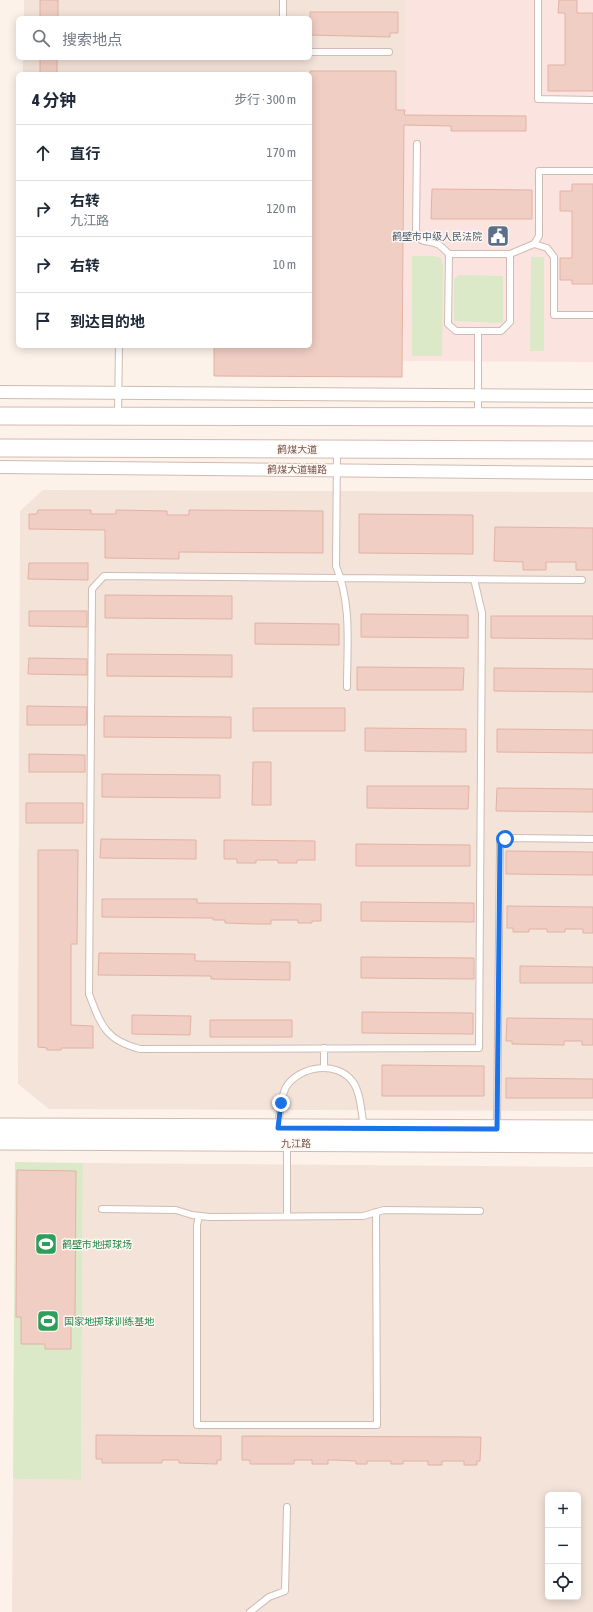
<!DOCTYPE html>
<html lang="zh">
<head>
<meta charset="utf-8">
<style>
	:root { --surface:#fff; --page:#f6f6f7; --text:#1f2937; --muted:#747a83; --line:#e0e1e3 }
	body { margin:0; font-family:"Asap Condensed","Noto Sans SC",sans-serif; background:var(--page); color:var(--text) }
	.controls { position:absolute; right:12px; bottom:12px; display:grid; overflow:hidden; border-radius:6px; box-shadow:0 2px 10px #0003 }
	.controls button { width:36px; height:36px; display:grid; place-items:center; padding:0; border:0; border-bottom:1px solid var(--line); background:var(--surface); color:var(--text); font:20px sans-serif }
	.stop { position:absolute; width:12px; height:12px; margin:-9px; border:3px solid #1a73e8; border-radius:50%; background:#fff }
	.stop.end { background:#1a73e8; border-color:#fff; box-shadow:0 1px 4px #0008 }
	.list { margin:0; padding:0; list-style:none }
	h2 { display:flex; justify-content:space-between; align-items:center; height:52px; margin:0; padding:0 16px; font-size:17px }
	h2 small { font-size:13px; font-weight:400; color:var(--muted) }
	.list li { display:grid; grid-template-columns:26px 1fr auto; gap:12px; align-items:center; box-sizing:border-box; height:56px; padding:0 16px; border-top:1px solid var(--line) }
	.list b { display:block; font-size:15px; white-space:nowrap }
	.list p { margin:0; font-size:13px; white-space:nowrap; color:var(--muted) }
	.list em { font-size:13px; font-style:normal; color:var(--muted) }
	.icon { flex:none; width:22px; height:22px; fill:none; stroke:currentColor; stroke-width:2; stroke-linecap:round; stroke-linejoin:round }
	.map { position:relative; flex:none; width:593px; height:1612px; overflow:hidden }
	.search { position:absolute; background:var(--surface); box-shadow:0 2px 10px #0003; left:16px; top:16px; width:296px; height:44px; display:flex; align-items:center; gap:10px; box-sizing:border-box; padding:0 14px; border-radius:6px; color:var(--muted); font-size:15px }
	.panel { position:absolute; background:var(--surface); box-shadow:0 2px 10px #0003; left:16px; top:72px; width:296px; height:276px; border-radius:6px }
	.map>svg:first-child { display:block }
	.residential { fill:#f3e3d9; fill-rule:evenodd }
	.commercial { fill:#fbe3df }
	.green { fill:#dbe9c8 }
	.building { fill:#f0cec3; stroke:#e2b2a4 }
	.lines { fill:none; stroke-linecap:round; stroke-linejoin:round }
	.lane-casing { stroke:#d0bbb2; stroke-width:8 }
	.street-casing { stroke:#d0bbb2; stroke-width:14 }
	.secondary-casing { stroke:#d3bab0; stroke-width:19 }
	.lane { stroke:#fff; stroke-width:6 }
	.street { stroke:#fff; stroke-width:12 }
	.secondary { stroke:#fff; stroke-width:17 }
	.route { stroke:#1a73e8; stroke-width:5 }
	.labels { text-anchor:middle; stroke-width:3; stroke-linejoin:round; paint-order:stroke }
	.service-label { font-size:10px; fill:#4e5e75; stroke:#fef7f1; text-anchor:end }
	.street-label { font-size:10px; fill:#76564e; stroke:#fef7f1 }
	.leisure-label { font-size:10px; fill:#27864d; stroke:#fef7f1; text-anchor:start }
</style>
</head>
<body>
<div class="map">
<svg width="593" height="1612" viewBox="0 0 593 1612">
	<rect width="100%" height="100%" fill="#fcf2ea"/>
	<path class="residential" d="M 24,0 L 405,0 L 405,110 L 310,109 L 310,74 L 23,74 L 23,58 L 310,58 L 310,18 L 24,18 Z
		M 43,490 L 593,492 L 593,1111 L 49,1109 L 18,1084 L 20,511 Z
		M 83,1163 L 593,1167 L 593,1612 L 12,1612 L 13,1479 L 81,1480 ZM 548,1495 L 578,1495 L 578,1597 L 548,1597 Z"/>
	<path class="commercial" d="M 405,0 L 593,0 L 593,362 L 403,361 Z"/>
	<path class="green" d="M 412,256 L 434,256 L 441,258 L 443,265 L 442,356 L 412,356 Z
		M 531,257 L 544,257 L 544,351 L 530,351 Z
		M 458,275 L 503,276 L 503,323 L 454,321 L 454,279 Z
		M 15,1162 L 83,1163 L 81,1480 L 13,1479 Z"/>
	<path class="building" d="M 40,0 L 58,0 L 58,18 L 40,18 Z
		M 559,0 L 577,0 L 577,13 L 593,13 L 593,91 L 548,91 L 548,65 L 565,65 L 565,13 L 558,13 Z
		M 310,12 L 398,12 L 398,33 L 390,33 L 390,37 L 310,35 Z
		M 40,58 L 57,58 L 57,74 L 40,74 Z
		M 310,71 L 396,71 L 396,110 L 405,110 L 404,115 L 526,116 L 526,131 L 451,131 L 451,126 L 404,125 L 402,377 L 214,376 L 214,346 L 310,346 Z
		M 572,184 L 593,184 L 593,284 L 572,284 L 572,280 L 560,280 L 560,258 L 572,258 L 572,211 L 560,211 L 560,191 L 572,191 Z
		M 432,189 L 532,190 L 532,219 L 431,219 Z
		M 38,510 L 91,510 L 91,514 L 116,514 L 116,510 L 167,511 L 167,515 L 189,515 L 189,510 L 323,511 L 323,553 L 179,552 L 179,559 L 105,558 L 105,530 L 29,529 L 29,514 L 37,514 Z
		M 359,514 L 473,515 L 473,554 L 359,553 Z
		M 495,527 L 593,528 L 593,570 L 576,570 L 576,562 L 546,562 L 546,570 L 523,570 L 523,562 L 494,561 Z
		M 29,563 L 88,563 L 88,580 L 28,579 Z
		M 105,595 L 232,596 L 232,619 L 105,618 Z
		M 29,611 L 87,611 L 87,627 L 29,626 Z
		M 361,614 L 468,615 L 468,638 L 361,637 Z
		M 491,616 L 593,616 L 593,639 L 491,638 Z
		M 255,623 L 339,624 L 339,645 L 255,644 Z
		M 107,654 L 232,655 L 232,677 L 107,676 Z
		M 29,658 L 87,659 L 87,675 L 28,674 Z
		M 357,667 L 464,668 L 463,690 L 357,690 Z
		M 494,668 L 593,669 L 593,692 L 494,691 Z
		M 27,706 L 87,707 L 86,725 L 27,725 Z
		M 253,708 L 345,708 L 345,731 L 253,731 Z
		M 104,716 L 231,717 L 231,738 L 104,737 Z
		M 365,728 L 466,729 L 466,752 L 365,751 Z
		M 497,729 L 593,730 L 593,753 L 497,752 Z
		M 29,754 L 85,755 L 85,772 L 29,772 Z
		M 253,762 L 271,762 L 271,805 L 252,805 Z
		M 102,774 L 220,775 L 220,798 L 102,797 Z
		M 367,786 L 469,786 L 468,809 L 367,808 Z
		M 497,788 L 593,789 L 593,812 L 496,811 Z
		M 26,803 L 83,803 L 83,823 L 26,823 Z
		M 101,839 L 196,840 L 196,859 L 100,858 Z
		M 224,840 L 315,841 L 315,860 L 297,860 L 297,863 L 278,863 L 278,860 L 256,860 L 256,863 L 237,863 L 237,859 L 224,859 Z
		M 356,844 L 470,845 L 470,866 L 356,866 Z
		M 38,850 L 78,850 L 77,944 L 71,944 L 71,1025 L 93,1026 L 93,1048 L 61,1048 L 61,1050 L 47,1050 L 47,1048 L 38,1047 Z
		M 506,851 L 593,852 L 593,875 L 506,874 Z
		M 102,899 L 197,899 L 197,903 L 321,904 L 321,921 L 312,921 L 312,923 L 298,923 L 298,920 L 271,920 L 271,924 L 256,924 L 225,923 L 225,920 L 213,920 L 213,918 L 102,917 Z
		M 361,902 L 474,903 L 474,922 L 361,921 Z
		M 507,906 L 593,907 L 593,933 L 583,933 L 583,929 L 565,929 L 565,932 L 547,932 L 547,929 L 529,929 L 529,932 L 513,932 L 513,928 L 507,928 Z
		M 99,953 L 195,954 L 195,961 L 290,962 L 290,980 L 211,979 L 211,976 L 98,975 Z
		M 361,957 L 474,958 L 474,979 L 361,978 Z
		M 520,966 L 593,967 L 593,983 L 520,983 Z
		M 362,1012 L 473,1013 L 473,1034 L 362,1033 Z
		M 132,1015 L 191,1016 L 190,1035 L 132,1034 Z
		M 507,1018 L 593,1019 L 593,1045 L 582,1045 L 582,1041 L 564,1041 L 564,1045 L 512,1044 L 512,1041 L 506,1041 Z
		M 210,1020 L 292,1020 L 292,1037 L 210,1037 Z
		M 382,1065 L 484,1066 L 484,1096 L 382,1096 Z
		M 506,1078 L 593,1079 L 593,1098 L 506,1098 Z
		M 17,1170 L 76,1171 L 75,1317 L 71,1317 L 71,1349 L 45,1349 L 45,1344 L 21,1344 L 21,1317 L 16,1317 Z
		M 96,1435 L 221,1436 L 221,1460 L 217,1460 L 217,1464 L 179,1463 L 179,1460 L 162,1460 L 162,1463 L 102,1463 L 102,1459 L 96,1459 Z
		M 242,1436 L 481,1437 L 480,1461 L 477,1461 L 477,1465 L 464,1465 L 464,1461 L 442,1461 L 442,1465 L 428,1465 L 428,1461 L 403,1461 L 403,1464 L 391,1464 L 391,1461 L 367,1461 L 367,1464 L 356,1464 L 356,1461 L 334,1460 L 328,1460 L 328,1464 L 312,1464 L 312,1460 L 294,1460 L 294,1464 L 250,1464 L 250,1460 L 242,1460 Z"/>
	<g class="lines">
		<g class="lane-casing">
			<path id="lane" d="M 283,0 L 283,18
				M 538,0 L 538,99 L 593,100
				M 310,52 L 389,52
				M 417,144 L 416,231 C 421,247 428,238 439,245 C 442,247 446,251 449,254 L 510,254 L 510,322 L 501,331 L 456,331 L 448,324 L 449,254
				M 534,244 L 547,248 L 554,257 L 554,315 L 593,315
				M 510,254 L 534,244 L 539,236 L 539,171 L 593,171
				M 118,414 L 119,346
				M 478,416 L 478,331
				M 337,451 L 336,566 C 352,604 347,647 347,687
				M 474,579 L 482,613 L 479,1048 L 140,1049 C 105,1040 101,1025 89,994 L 92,589 L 104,576 L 582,580
				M 324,1048 L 324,1068
				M 278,1127 C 280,1114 280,1099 286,1087 C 299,1066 337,1060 353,1082 C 361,1094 361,1112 364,1127
				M 497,1127 L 500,843 L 505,839 L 515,838 L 593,839
				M 102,1209 L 176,1210 L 192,1215 L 209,1217 L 363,1216 L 384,1210 L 480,1211
				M 199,1216 L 197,1225 L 197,1425 L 377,1425 L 376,1212
				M 287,1216 L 287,1144
				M 250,1612 L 269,1597 L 285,1591 L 287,1507"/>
		</g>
		<g class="street-casing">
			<path id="street" d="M 0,392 L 593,396
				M 0,467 L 593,473"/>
		</g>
		<g class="secondary-casing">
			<path id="secondary" d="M 0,416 L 593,417
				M 0,448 L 593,450
				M 0,1127 L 593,1129
				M 0,1141 L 593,1144"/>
		</g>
		<use href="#lane" class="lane"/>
		<use href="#street" class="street"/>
		<use href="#secondary" class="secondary"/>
	</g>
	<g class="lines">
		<path class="route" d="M 281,1103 L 278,1128 L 497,1129 L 500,843 L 505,839"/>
	</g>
	<defs>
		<g id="civic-square" transform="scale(1.15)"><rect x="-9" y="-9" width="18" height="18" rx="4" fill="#5c6f8a" stroke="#fef7f1"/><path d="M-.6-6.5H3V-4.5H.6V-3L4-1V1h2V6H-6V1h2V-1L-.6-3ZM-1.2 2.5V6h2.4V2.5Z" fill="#fff"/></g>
		<g id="stadium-square" transform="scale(1.15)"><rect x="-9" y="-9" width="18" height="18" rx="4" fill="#2e9e5b" stroke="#fef7f1"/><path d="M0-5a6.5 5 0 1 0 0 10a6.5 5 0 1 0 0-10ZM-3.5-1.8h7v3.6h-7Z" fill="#fff"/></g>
	</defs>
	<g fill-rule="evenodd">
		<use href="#civic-square" x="498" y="236"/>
		<use href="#stadium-square" x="46" y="1244"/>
		<use href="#stadium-square" x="48" y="1321"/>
	</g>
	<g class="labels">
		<g class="service-label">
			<text x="482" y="240">鹤壁市中级人民法院</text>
		</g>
		<g class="street-label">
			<text x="297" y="453">鹤煤大道</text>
			<text x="297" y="473">鹤煤大道辅路</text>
			<text x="296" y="1147">九江路</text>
		</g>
		<g class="leisure-label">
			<text x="62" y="1248">鹤壁市地掷球场</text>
			<text x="64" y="1325">国家地掷球训练基地</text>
		</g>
	</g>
</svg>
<div class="controls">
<button>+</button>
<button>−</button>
<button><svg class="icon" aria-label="locate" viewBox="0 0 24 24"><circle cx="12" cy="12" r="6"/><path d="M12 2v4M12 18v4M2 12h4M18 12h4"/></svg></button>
</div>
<div class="stop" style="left:505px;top:839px"></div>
<div class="stop end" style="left:281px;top:1103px"></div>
<div class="search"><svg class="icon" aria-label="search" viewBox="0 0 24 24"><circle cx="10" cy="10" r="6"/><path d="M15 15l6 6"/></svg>搜索地点</div>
<section class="panel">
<h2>4 分钟<small>步行 · 300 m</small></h2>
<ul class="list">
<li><svg class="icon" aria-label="ahead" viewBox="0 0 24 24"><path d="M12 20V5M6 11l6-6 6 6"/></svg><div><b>直行</b></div><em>170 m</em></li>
<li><svg class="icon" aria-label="right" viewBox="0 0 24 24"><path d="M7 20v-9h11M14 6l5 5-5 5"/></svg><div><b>右转</b><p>九江路</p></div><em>120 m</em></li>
<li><svg class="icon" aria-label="right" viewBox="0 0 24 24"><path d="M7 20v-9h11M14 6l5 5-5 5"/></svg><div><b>右转</b></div><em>10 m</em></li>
<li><svg class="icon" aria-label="arrive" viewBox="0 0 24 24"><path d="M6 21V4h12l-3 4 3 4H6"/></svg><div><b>到达目的地</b></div></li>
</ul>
</section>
</div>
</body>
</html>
